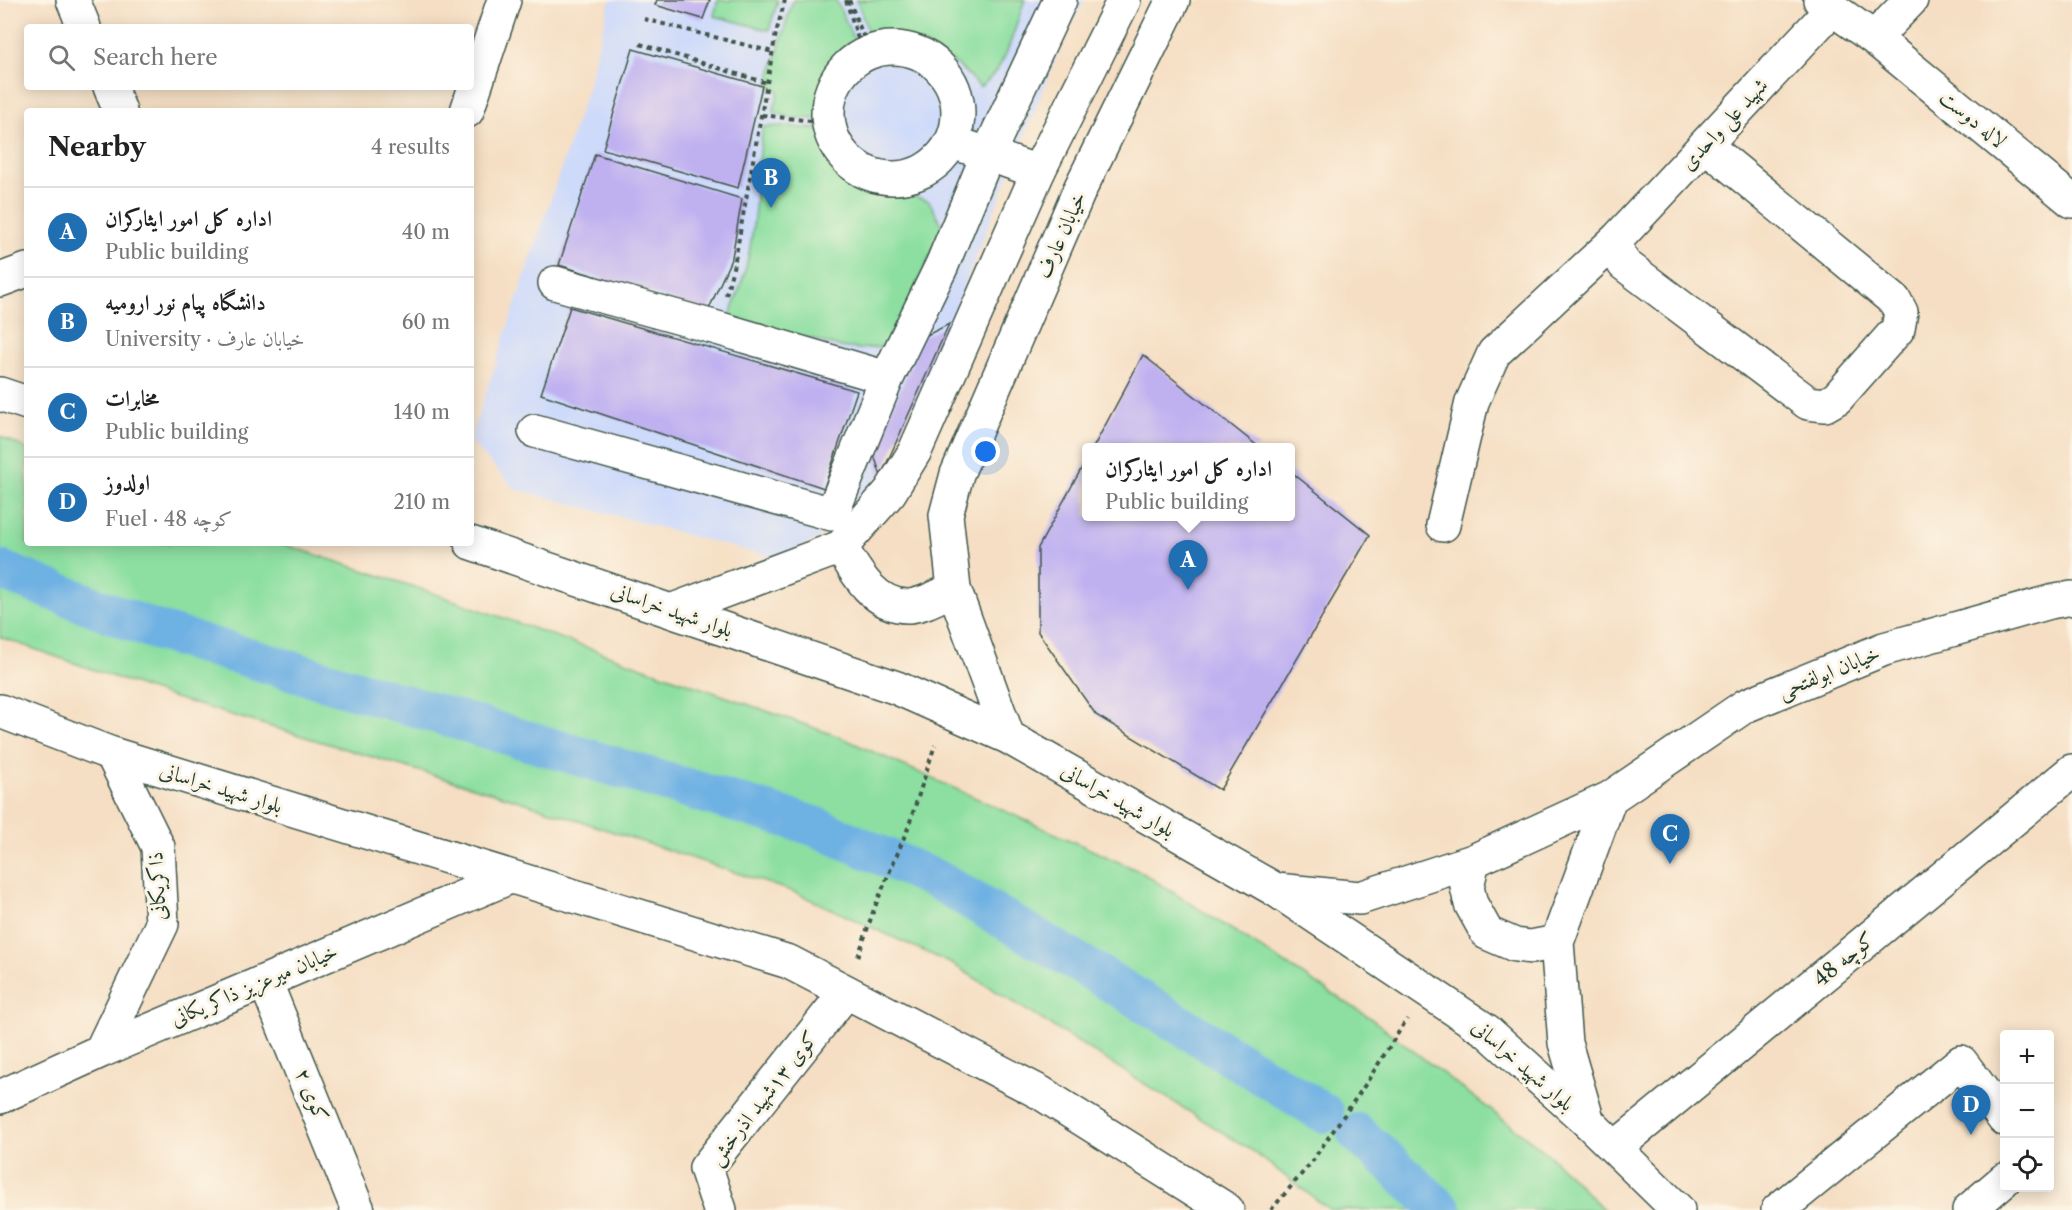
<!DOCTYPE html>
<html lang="en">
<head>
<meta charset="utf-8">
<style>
	:root { --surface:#fff; --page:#f6f6f6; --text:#222; --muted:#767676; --line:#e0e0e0; --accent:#1f6fb2 }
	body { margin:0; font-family:"Libre Caslon Text",Amiri,serif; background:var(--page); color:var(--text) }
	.controls { position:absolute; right:18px; bottom:18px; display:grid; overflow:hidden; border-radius:6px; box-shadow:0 3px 15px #0003 }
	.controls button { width:54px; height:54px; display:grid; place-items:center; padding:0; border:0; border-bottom:2px solid var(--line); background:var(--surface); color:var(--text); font:30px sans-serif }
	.you { position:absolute; left:986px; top:452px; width:21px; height:21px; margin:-15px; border:4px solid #fff; border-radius:50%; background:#1a73e8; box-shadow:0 0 0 9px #1a73e833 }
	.badge { display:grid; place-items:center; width:39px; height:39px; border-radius:50%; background:var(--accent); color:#fff; font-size:20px; font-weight:700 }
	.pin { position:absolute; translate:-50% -50px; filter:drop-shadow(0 2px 3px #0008) }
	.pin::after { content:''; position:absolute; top:32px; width:21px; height:18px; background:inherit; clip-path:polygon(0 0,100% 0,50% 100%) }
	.popup { position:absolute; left:1082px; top:443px; width:213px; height:78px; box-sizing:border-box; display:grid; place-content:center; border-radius:6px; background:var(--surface); filter:drop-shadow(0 2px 4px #0005); font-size:20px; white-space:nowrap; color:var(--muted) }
	.popup b { font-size:22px; color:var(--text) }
	.popup::after { content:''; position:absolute; left:50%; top:100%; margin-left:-12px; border:12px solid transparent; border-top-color:var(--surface) }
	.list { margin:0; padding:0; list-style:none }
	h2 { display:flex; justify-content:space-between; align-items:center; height:78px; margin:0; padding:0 24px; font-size:26px }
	h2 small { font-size:20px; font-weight:400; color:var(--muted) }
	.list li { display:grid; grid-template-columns:39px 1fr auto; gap:18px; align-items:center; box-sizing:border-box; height:90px; padding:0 24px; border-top:2px solid var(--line) }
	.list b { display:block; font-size:22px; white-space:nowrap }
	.list p { margin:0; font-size:20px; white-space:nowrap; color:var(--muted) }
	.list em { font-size:20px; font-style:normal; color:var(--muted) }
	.icon { flex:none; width:33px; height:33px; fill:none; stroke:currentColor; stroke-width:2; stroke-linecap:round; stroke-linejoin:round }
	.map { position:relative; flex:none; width:2072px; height:1210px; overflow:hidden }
	.search { position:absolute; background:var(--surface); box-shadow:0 3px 15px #0003; left:24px; top:24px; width:450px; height:66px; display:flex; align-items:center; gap:15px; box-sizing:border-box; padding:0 21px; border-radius:6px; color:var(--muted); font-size:22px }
	.panel { position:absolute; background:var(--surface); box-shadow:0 3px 15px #0003; left:24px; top:108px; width:450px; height:438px; border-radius:6px }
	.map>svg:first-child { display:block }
	.built { fill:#cedafa }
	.green { fill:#8cdfa0; stroke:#568e6a; stroke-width:1.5 }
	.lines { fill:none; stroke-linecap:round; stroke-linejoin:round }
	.canal { stroke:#6eb1e3; stroke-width:40 }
	.building { fill:#bfb1f0 }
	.minor-casing { stroke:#3f5549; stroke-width:36 }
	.major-casing { stroke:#3f5549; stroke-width:36 }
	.path { stroke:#3f5549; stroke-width:4; stroke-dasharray:4.5 4.5; stroke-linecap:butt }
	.minor { stroke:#fff; stroke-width:33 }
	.major { stroke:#fff; stroke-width:33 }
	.labels { text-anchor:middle; stroke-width:6; stroke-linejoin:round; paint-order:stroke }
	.street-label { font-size:21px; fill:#1f3d34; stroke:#fcf5e5 }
</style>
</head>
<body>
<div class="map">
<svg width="2072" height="1210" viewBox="0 0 2072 1210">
	<rect width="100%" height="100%" fill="#fcf5e5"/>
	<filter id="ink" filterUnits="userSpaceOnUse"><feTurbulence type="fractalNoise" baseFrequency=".0167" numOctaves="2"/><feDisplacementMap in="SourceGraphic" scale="12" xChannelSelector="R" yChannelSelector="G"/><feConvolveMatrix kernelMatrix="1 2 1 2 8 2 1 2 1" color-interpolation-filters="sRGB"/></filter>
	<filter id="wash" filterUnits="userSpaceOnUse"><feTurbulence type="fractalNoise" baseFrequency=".008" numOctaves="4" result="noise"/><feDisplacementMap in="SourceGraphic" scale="24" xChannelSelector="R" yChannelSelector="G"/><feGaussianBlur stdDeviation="1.35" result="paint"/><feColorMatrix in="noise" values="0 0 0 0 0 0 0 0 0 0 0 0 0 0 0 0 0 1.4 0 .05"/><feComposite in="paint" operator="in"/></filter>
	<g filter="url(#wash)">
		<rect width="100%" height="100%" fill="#f5dec3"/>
		<path class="built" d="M 610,0 L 1085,0 L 1066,33 L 949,324 L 881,476 L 817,539 L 778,559 L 515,489 L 471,442 L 471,437 L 586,93 Z"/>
		<path class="green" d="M 718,0 L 778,0 L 769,30 L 714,16 Z
			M 793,0 L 836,0 L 859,51 C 835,62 820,93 821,119 L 792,118 L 773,112 L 779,91 L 768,84 Z
			M 857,0 L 1025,0 C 1012,32 1009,66 980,87 C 953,56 913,32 871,41 Z
			M 783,126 L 825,130 C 827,182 891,189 929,201 L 943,227 L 890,346 L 859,349 L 839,347 L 809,338 L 728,321 C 734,303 742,285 746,267 C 757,222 756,173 763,127 Z
			M 0,436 L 27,449 L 27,543 L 280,543 L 430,592 L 840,737 L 1141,872 L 1369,1017 L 1547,1153 L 1604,1210 L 1330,1210 L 1251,1150 L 954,965 L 794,892 L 523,802 L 168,696 L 0,637 Z"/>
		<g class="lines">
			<path class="canal" d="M 0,570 L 155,630 L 814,826 L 939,881 L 1109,981 L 1324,1113
				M 1357,1133 L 1442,1210"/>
		</g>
		<g id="blocks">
			<path class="building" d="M 657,0 L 710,0 L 703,19 L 655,5 Z
				M 633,49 L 762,86 L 738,188 L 603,149 Z
				M 595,154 L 742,199 L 732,257 L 708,311 L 559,265 Z
				M 570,307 L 857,391 L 824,488 L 541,394 Z
				M 949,324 L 881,476 L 873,452 L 923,337 Z
				M 1143,355 L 1260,448 L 1093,448 Z
				M 1086,460 L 1086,516 L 1290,516 L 1290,471 L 1370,535 L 1220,790 L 1096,715 L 1038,632 L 1038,548 Z"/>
		</g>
	</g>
	<g filter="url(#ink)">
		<use href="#blocks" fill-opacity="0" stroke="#3f5549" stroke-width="1.5"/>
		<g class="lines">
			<g class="minor-casing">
				<path id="minor" d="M 73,0 L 84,27
					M 1820,0 L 1874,38 L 2072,201
					M 1874,38 L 1911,0
					M828 113a65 65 0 1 1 130 0a65 65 0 1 1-130 0Z
					M 110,87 L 120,111
					M 467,111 L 504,0
					M 967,147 L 1027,168 L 1039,170
					M 1617,239 L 1618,253 L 1624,264 L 1808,403 L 1825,405 L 1837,398 L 1898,329 L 1901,312 L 1895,301 L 1705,145
					M 0,280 L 27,270
					M 555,283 L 717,328 L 887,378
					M 535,431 L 832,514 L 887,378 L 942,265 L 988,154 L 1060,0
					M 1443,525 L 1472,402 L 1494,353 L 1617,239 L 1832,9
					M 1473,861 L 1467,887 L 1471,904 L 1487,933 L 1515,945 L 1531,947 L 1557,942
					M 1276,890 L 1360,898 L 1473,861 L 1610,798 L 1745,706 L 1884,649 L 2050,602 L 2072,598
					M 265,981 L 358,1210
					M 101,1051 L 162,924 L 158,847 L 112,754
					M 0,1097 L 101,1051 L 510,877
					M 1588,1122 L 1565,1043 L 1557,942 L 1610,798
					M 1615,1148 L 2072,771
					M 720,1210 L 706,1168 L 846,992
					M 1778,1210 L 1961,1062 L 2004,1119
					M 1969,1210 L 2004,1180"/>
			</g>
			<g class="major-casing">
				<path id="major" d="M 0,394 L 27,403
					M 471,543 L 897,688 L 1008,737 L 1276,890 L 1487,1031 L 1588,1122 L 1678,1210
					M 841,547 C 856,573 875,607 909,606 C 924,605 940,595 954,589
					M 673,610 L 841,547 L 890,492 L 915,451 L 1039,170 L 1124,0
					M 0,711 L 112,754 L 789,962 L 1041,1093 L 1227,1210
					M 1008,737 L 954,589 L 946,515 L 957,474 L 1080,189 L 1173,0"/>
			</g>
			<path class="path" d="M 846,0 L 863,55
				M 849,0 L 870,53
				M 644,19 L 773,52
				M 640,44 L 767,83
				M 762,115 L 828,123
				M 726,295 L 735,260 L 776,33 L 785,0
				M 858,957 L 874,909 L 908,828 L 935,745
				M 1271,1210 L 1310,1164 L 1363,1088 L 1407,1019"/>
			<use href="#minor" class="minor"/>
			<use href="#major" class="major"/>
		</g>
	</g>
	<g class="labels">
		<g class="street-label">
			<text transform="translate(1973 119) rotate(39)" y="7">لاله دوست</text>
			<text transform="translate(1724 124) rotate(-47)" y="7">شهید علی واحدی</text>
			<text transform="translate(1061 235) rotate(-66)" y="7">خیابان عارف</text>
			<text transform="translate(672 610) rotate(19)" y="7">بلوار شهید خراسانی</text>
			<text transform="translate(1829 672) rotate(-22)" y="7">خیابان ابولفتحی</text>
			<text transform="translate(221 788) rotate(17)" y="7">بلوار شهید خراسانی</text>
			<text transform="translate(1118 800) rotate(30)" y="7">بلوار شهید خراسانی</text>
			<text transform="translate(157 886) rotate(-93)" y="7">ذاکریکانی</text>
			<text transform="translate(1844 959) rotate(-40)" y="7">کوچه 48</text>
			<text transform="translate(254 985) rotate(-23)" y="7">خیابان میرعزیز ذاکر یکانی</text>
			<text transform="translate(1523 1065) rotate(41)" y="7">بلوار شهید خراسانی</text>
			<text transform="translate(312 1095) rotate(68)" y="7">کوی ۲</text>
			<text transform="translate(763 1098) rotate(-52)" y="7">کوی ۱۳شهید اذرخش</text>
		</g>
	</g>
</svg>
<div class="controls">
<button>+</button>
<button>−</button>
<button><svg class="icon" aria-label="locate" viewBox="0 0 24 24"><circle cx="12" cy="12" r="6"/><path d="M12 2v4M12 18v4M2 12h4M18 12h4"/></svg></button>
</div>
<div class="you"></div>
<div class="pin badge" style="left:1188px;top:590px">A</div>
<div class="popup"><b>اداره کل امور ایثارکران</b>Public building</div>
<div class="pin badge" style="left:771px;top:208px">B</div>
<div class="pin badge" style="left:1670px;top:864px">C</div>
<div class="pin badge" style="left:1971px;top:1135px">D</div>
<div class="search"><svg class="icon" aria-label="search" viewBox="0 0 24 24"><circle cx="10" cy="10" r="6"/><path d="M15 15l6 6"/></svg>Search here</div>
<section class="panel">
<h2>Nearby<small>4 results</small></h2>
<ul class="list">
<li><span class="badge">A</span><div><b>اداره کل امور ایثارکران</b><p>Public building</p></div><em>40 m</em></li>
<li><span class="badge">B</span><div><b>دانشگاه پیام نور ارومیه</b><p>University · خیابان عارف</p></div><em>60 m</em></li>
<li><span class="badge">C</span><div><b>مخابرات</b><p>Public building</p></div><em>140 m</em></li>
<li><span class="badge">D</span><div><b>اولدوز</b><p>Fuel · کوچه 48</p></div><em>210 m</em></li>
</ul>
</section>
</div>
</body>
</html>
